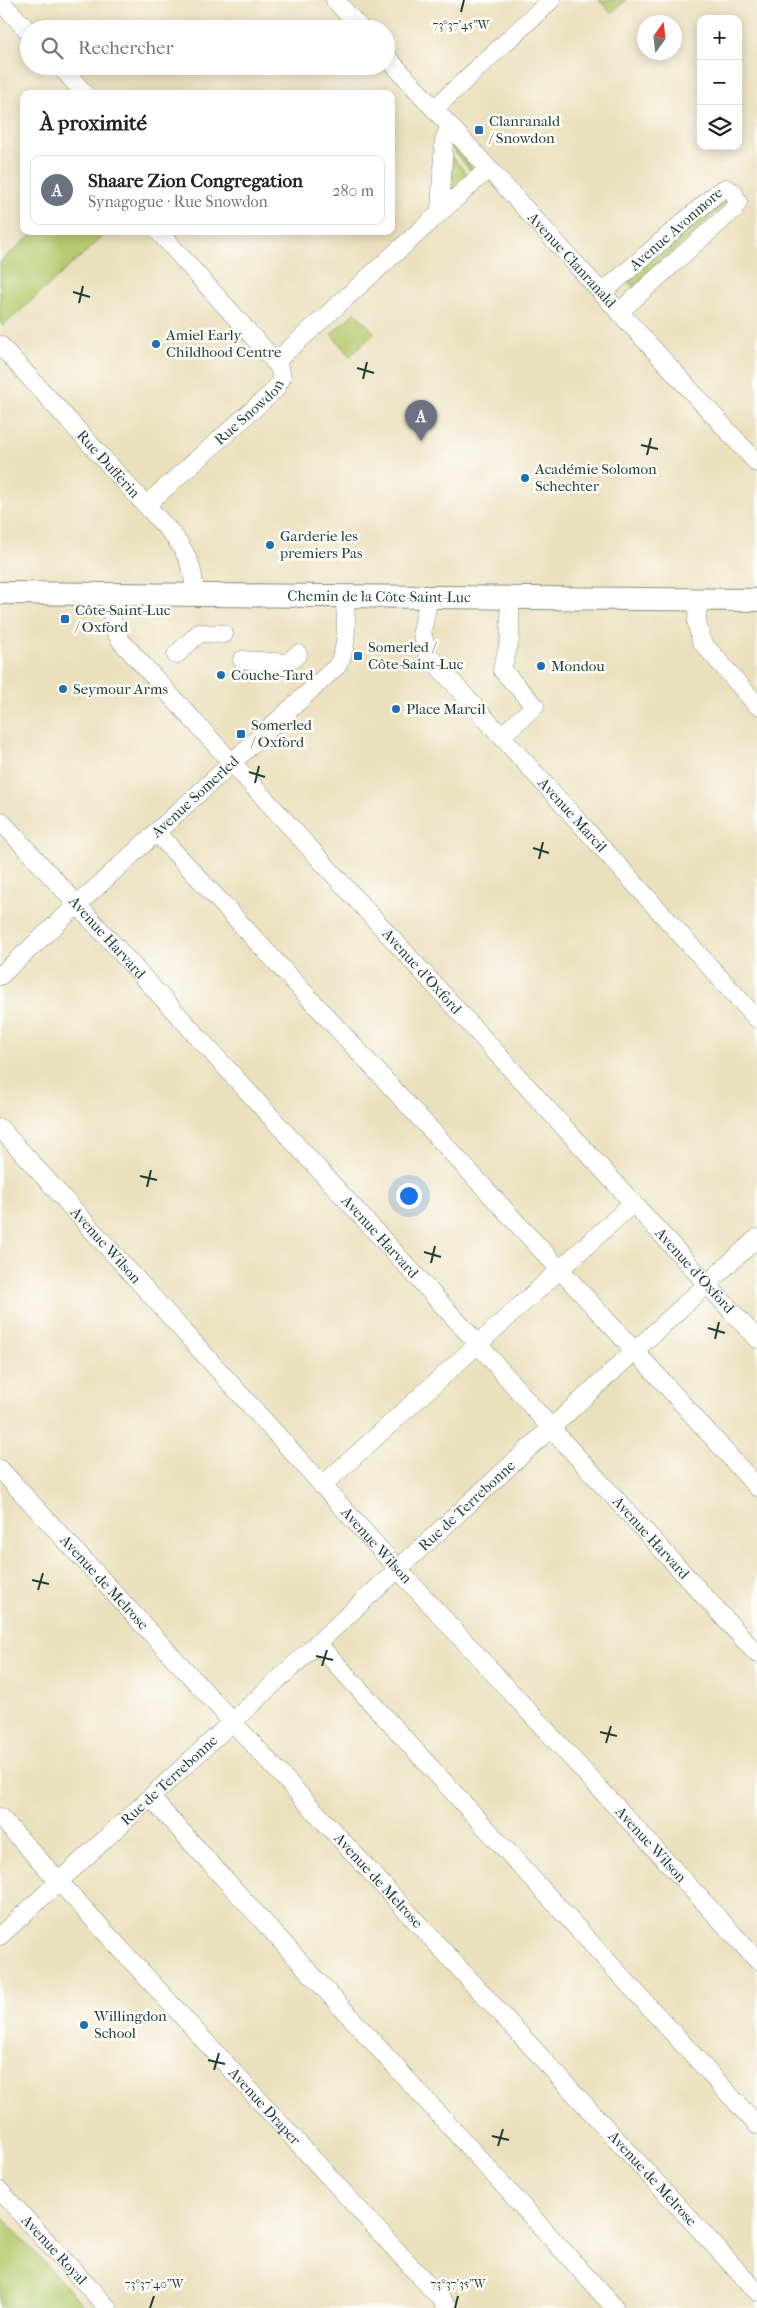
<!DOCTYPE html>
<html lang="fr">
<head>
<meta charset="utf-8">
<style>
	:root { --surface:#fff; --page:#f2f2f2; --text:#222; --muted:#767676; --line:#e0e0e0; --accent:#1f6fb2 }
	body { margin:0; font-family:"IM FELL French Canon",serif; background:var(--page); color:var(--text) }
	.controls { position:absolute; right:15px; top:15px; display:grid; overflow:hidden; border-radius:10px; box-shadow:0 2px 12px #0003 }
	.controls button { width:45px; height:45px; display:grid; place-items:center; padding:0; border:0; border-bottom:1px solid var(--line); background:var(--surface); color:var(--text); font:25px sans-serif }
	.compass { position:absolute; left:637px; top:15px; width:45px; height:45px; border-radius:50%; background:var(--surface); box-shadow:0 2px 12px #0003; rotate:15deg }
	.you { position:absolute; left:408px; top:1195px; width:18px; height:18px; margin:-12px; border:4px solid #fff; border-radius:50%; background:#1a73e8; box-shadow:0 0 0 8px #1a73e833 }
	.badge { display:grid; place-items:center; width:32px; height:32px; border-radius:50%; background:var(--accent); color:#fff; font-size:16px; font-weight:700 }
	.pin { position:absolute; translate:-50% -41px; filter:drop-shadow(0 1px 2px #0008) }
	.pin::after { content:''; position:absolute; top:26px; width:18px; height:15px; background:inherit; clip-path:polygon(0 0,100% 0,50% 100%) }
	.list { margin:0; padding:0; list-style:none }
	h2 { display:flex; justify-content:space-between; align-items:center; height:65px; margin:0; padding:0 20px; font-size:21px }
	h2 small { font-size:16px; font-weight:400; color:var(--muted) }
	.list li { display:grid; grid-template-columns:32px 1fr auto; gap:15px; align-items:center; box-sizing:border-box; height:70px; margin:0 10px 10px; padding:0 10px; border:1px solid var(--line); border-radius:10px }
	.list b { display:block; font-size:19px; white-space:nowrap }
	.list p { margin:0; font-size:16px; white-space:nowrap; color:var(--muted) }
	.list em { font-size:16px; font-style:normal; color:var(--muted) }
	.icon { flex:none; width:28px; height:28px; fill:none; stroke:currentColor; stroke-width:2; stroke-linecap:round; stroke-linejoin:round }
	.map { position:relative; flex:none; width:757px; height:2308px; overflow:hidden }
	.search { position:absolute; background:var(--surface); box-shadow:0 2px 12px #0003; left:20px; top:20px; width:375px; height:55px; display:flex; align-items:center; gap:12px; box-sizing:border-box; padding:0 18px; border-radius:28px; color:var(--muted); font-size:19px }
	.panel { position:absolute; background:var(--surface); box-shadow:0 2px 12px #0003; left:20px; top:90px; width:375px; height:145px; border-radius:10px }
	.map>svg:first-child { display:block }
	.green { fill:#b6cb70; stroke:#6a8452 }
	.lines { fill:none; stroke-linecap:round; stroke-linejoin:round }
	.minor-casing { stroke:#858e79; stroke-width:19 }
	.major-casing { stroke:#858e79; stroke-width:24 }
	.minor { stroke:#fff; stroke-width:18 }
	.major { stroke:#fff; stroke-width:22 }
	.ticks { fill:none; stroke:#1f3d34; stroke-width:2 }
	.poi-dot { fill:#1f6fb2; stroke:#fdfcf7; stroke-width:2 }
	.labels { text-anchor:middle; stroke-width:5; stroke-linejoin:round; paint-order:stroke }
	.poi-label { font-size:15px; fill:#1f3d34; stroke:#fdfcf7; text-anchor:start }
	.street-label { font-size:15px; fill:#1f3d34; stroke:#fdfcf7 }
	.ticks-label { font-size:12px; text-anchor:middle; fill:#1f3d34; stroke:#fdfcf7; stroke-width:5; stroke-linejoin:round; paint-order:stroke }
</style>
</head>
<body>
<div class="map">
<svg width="757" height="2308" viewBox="0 0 757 2308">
	<rect width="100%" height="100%" fill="#fdfcf7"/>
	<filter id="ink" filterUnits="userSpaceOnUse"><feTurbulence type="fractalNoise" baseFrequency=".02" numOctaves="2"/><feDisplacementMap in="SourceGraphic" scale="10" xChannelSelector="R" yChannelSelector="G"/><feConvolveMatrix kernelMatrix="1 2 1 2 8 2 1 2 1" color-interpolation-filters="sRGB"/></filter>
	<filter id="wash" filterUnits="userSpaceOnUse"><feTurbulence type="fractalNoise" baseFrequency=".0096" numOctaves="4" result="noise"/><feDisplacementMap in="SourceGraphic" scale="20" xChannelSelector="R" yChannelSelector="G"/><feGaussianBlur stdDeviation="1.12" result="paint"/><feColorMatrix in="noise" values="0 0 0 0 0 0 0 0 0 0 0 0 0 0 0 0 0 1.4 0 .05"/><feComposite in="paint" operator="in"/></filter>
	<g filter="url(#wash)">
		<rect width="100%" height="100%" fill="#ebe0be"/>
		<path class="green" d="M 599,0 L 626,0 L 611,13 Z
			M 453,146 L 473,169 L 471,171 L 451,148 Z
			M 450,155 L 469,176 L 450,193 L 449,191 Z
			M 724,194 L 727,202 L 635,286 L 630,284 L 628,281 Z
			M 36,231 L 109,231 L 3,326 L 0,322 L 0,262 Z
			M 355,312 L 375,333 L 350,356 L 331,334 Z
			M 0,2215 L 86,2308 L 0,2308 Z"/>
	</g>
	<g filter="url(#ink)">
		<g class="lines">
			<g class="minor-casing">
				<g id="minor">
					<path d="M 335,0 L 361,29"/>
					<path d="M 0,1 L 29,32"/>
					<path id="s1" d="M 386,56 L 757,463"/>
					<path d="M 60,66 L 85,94"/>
					<path d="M 434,109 L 551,0"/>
					<path d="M 440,212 L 444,140 L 447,133 L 452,129"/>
					<path id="s2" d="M 602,293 L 717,193 L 726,188 L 733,192 L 738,202 L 734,209 L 619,312"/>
					<path id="s3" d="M 0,345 L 173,535 C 188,554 194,570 195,595"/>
					<path d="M 275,362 L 488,169"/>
					<path id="s4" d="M 146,505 L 275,390 L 282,377 L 279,367 L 272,358 L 158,231"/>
					<path id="s5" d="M 111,594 L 113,627 L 121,641 L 757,1339"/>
					<path id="s6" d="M 429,597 L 422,632 L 428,655 L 757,1019"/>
					<path d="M 698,599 L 697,623 L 701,641 L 757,705"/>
					<path d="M 176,655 L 199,633 L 224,634"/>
					<path d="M 242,660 L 288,663 L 298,654"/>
					<path d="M 501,736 L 535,706 L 502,670 L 510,639 L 510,598"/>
					<path id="s7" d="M 0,820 L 478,1344 L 550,1427 L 757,1654"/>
					<path d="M 156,832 L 646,1363 L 757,1487"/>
					<path id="s8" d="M 0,976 L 337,666 C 350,646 345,619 345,596"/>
					<path id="s9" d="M 0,1128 L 397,1568 L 757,1960"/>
					<path id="s10" d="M 0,1469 L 757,2292"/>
					<path d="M 322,1486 L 632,1204"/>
					<path d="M 317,1643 L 757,2125"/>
					<path d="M 151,1798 L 615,2308"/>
					<path id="s11" d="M 0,1817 L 449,2308"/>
					<path id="s12" d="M 0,1936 L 757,1238"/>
					<path id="s13" d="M 0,2191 L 108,2308"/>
				</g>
			</g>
			<g class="major-casing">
				<g id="major">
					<path id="s14" d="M 0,593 L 757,600"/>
				</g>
			</g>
			<use href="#minor" class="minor"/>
			<use href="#major" class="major"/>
		</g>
	</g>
	<path class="ticks" d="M 461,12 L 464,0M 73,292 L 90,297M 79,303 L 83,286M 357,368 L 374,373M 363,379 L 367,362M 641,445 L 658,449M 647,455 L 651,438M 249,772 L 265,777M 255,783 L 259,766M 533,848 L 549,853M 539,859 L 543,842M 140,1176 L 157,1180M 147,1187 L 151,1170M 424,1252 L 441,1257M 431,1263 L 435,1246M 708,1328 L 725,1333M 715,1339 L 719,1322M 32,1580 L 49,1584M 38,1590 L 43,1573M 316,1656 L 333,1660M 322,1666 L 327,1650M 600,1732 L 617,1736M 606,1743 L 611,1726M 208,2060 L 225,2064M 214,2070 L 219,2053M 492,2136 L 509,2140M 498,2146 L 503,2129M 150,2308 L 154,2296M 455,2308 L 458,2296"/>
	<g class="poi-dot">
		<rect x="474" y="125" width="10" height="10" rx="2.5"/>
		<circle cx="156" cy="344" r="5"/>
		<circle cx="525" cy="478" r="5"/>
		<circle cx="270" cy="545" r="5"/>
		<rect x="60" y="614" width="10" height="10" rx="2.5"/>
		<rect x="353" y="651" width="10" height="10" rx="2.5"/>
		<circle cx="541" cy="666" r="5"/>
		<circle cx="221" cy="675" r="5"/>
		<circle cx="63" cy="689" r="5"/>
		<circle cx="396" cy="709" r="5"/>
		<rect x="236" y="729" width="10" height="10" rx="2.5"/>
		<circle cx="84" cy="2025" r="5"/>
	</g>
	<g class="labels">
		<g class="poi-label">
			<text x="489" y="126">Clanranald<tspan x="489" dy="17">/ Snowdon</tspan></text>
			<text x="166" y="340">Amiel Early<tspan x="166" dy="17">Childhood Centre</tspan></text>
			<text x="535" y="474">Académie Solomon<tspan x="535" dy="17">Schechter</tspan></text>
			<text x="280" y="541">Garderie les<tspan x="280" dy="17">premiers Pas</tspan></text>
			<text x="75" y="615">Côte-Saint-Luc<tspan x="75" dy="17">/ Oxford</tspan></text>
			<text x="368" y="652">Somerled /<tspan x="368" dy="17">Côte-Saint-Luc</tspan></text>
			<text x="551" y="671">Mondou</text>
			<text x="231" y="680">Couche-Tard</text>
			<text x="73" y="694">Seymour Arms</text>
			<text x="406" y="714">Place Marcil</text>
			<text x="251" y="730">Somerled<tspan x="251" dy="17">/ Oxford</tspan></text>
			<text x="94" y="2021">Willingdon<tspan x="94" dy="17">School</tspan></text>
		</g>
		<g class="street-label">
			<text dy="5" stroke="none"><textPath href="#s2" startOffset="98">Avenue Avonmore</textPath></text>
			<text dy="5" stroke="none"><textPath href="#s1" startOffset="276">Avenue Clanranald</textPath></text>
			<text dy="5" stroke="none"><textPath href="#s4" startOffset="139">Rue Snowdon</textPath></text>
			<text dy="5" stroke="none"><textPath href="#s3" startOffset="161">Rue Dufferin</textPath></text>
			<text dy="5" stroke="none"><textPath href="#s14" startOffset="379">Chemin de la Côte-Saint-Luc</textPath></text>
			<text dy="5" stroke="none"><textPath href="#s8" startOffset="265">Avenue Somerled</textPath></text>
			<text dy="5" stroke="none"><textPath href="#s6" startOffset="275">Avenue Marcil</textPath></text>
			<text dy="5" stroke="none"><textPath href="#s7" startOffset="159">Avenue Harvard</textPath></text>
			<text dy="5" stroke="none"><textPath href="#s5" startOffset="496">Avenue d'Oxford</textPath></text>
			<text dy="5" stroke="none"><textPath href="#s7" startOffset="564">Avenue Harvard</textPath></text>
			<text dy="5" stroke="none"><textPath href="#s9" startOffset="158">Avenue Wilson</textPath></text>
			<text dy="5" stroke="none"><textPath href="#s5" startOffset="901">Avenue d'Oxford</textPath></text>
			<text dy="5" stroke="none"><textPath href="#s12" startOffset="635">Rue de Terrebonne</textPath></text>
			<text dy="5" stroke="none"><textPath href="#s7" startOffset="969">Avenue Harvard</textPath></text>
			<text dy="5" stroke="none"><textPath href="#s9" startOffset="562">Avenue Wilson</textPath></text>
			<text dy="5" stroke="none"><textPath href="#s10" startOffset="154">Avenue de Melrose</textPath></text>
			<text dy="5" stroke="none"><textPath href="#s12" startOffset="230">Rue de Terrebonne</textPath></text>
			<text dy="5" stroke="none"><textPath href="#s9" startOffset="968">Avenue Wilson</textPath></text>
			<text dy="5" stroke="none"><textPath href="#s10" startOffset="559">Avenue de Melrose</textPath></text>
			<text dy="5" stroke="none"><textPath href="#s11" startOffset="392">Avenue Draper</textPath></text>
			<text dy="5" stroke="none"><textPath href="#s10" startOffset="964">Avenue de Melrose</textPath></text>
			<text dy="5" stroke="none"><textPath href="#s13" startOffset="80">Avenue Royal</textPath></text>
		</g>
	</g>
	<g class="ticks-label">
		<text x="461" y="29">73°37'45"W</text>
		<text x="154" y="2288">73°37'40"W</text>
		<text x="458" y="2288">73°37'35"W</text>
	</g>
</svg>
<div class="controls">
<button>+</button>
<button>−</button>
<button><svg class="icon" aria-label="layers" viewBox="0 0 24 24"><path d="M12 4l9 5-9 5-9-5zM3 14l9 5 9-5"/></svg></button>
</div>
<svg class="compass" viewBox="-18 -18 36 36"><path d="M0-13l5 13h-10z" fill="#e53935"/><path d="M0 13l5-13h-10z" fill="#767676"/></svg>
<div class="you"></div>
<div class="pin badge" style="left:421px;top:441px;background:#6b7280">A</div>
<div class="search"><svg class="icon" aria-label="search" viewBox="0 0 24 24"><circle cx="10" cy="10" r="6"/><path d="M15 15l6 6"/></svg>Rechercher</div>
<section class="panel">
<h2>À proximité<small></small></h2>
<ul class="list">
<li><span class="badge" style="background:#6b7280">A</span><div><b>Shaare Zion Congregation</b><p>Synagogue · Rue Snowdon</p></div><em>280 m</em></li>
</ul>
</section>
</div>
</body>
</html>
